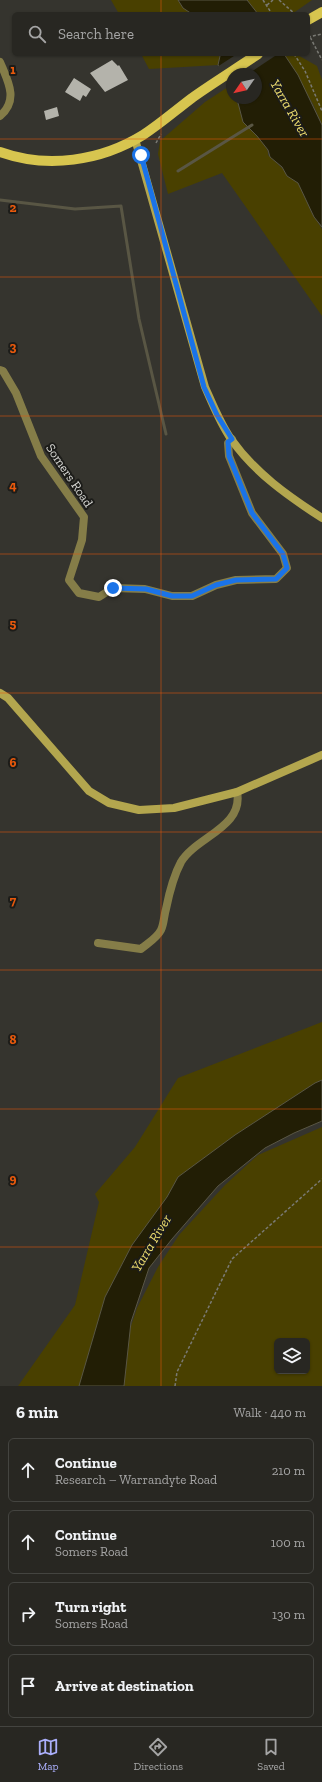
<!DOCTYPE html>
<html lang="en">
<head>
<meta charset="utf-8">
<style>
	:root { --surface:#282722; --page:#302f2a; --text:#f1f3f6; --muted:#a5a5a5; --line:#444440; --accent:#abaffb }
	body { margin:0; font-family:"Zilla Slab",serif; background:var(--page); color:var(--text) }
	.controls { position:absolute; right:12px; bottom:12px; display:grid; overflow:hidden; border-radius:6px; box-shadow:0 1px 3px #0004 }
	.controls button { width:36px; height:36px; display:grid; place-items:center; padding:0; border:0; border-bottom:1px solid var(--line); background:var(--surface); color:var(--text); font:20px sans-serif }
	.compass { position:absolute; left:226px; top:68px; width:36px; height:36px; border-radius:50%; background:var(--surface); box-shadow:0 1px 3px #0004; rotate:236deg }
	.stop { position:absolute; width:12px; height:12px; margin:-9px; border:3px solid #1a73e8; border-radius:50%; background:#fff }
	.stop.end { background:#1a73e8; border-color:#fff; box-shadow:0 1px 4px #0008 }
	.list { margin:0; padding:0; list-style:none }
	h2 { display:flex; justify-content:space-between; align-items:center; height:52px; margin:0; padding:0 16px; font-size:17px }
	h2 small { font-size:13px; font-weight:400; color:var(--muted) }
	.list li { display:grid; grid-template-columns:26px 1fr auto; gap:12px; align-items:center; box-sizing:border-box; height:64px; margin:0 8px 8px; padding:0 8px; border:1px solid var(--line); border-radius:6px }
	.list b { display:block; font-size:15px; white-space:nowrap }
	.list p { margin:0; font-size:13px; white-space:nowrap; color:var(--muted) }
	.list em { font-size:13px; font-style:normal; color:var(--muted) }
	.icon { flex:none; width:22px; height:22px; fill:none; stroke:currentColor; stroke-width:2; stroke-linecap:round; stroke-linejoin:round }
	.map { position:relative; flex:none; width:322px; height:1386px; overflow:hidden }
	.search { position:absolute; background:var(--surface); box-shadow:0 1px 3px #0004; left:12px; right:12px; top:12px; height:44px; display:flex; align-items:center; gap:10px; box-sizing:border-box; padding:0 14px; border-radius:6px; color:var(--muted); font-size:15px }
	.sheet { height:340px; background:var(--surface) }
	nav { display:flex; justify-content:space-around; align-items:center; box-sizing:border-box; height:56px; border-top:1px solid var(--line); background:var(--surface); font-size:11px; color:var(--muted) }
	nav a { display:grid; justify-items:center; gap:2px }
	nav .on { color:var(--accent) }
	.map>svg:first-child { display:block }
	.green { fill:#494000; fill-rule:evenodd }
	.water { fill:#221e05; stroke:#595644 }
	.pier { fill:#35342e }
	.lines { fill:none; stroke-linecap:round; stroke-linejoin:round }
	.stream { stroke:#595644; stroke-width:3 }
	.building { fill:#b4b3ab }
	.path { stroke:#7a7a74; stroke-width:1.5; stroke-dasharray:3 2; stroke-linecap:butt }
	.minor { stroke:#857d48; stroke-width:8 }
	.secondary { stroke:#b3a64e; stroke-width:8 }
	.primary { stroke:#d7c54f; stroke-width:10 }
	.route { stroke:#1a73e8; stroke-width:5 }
	.grid { fill:none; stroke:#e8590c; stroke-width:1; stroke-opacity:0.55 }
	.labels { text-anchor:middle; stroke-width:4; stroke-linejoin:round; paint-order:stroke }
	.street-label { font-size:13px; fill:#dadad6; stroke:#1c1c19 }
	.water-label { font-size:14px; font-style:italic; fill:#eddd6e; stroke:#1c1c19 }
	.grid-label { font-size:13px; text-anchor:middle; font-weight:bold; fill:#e8590c; stroke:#1c1c19; stroke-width:4; stroke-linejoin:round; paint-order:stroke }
</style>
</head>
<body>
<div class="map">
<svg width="322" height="1386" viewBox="0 0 322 1386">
	<rect width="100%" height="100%" fill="#35342e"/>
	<path class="green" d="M 111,0 L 178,0 L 183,8 L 192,14 L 119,14 Z
		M 247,0 L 312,0 L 292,14 L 258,14 Z
		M 141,54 L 219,54 L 220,56 L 218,65 L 149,69 Z
		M 284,54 L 296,54 L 317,66 L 322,80 L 322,125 L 313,104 Z
		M 231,85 L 232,98 L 237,98 L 237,103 C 242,111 242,120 249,128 C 255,135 269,145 268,155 L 298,183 L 303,192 L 311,212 L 322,229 L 322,316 L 222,173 L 168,194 L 158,154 L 160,141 L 205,102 Z
		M 322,1022 L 322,1086 L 196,1166 L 90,1386 L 18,1386 L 75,1305 L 99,1202 L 95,1194 L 135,1147 L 178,1078 Z
		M 322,1127 L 322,1386 L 121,1386 L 130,1329 L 137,1308 L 158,1267 L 179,1235 L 225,1185 L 258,1155 ZM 277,1341 L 307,1341 L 307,1371 L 277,1371 Z"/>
	<path class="water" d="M 178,0 L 247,0 L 258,14 L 192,14 L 183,8 Z
		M 219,54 L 284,54 L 298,75 L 322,125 L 322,227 L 314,217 L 298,183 L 287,176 L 282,167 L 270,157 L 268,150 L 257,136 L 243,122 L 237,99 L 256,98 L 256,74 L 232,74 L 232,87 L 218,65 L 220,56 Z
		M 322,1080 L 322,1121 L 294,1133 L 265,1148 L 218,1186 L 172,1239 L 149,1268 L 131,1322 L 124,1386 L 79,1386 L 105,1297 L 132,1245 L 167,1197 L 178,1177 L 235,1135 L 315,1083 Z"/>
	<path class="pier" d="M 237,54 L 278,54 L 248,74 L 232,74 L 232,84 L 229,86 L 217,67 Z"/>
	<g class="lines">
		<path class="stream" d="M 178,171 L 252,125
			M 0,200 L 75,209 L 121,206 L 139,319 L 166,434"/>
	</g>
	<path class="building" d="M 112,60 L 118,66 L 119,65 L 128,80 L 105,92 L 90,73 Z
		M 74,78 L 91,89 L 86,97 L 83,95 L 80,101 L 65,92 Z
		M 57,107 L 59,116 L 46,120 L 44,111 Z"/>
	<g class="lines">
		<path class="path" d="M 263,0 L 272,14
			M 279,0 L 295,14
			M 267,5 L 273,0
			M 308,33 L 322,60
			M 308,37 L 322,34
			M 294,54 L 305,71 L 322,111
			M 156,143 L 161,134
			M 175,1386 L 177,1372 L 232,1259 L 322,1179"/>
		<path class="minor" d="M 0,62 C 8,81 19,100 0,116
			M 0,370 L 3,371 L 16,393 L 41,456 L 84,517 L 82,540 L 69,580 L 79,593 L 99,597 L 113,588 L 145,589 L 172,596 L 192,596 L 216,585 L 236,580 L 276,579 L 287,568 L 283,554 L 252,513 L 229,456 L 228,443 L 232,439
			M 98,943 L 141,949 C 148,943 157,938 161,930 C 164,924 164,915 166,909 C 169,894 174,875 181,862 C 196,837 244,827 237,792"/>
		<path class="secondary" d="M 135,139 L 205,387 C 213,405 220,423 231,439 C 255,473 288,496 322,518
			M 0,693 L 8,698 L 89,791 L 109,803 L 139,810 L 174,808 L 237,792 L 322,755"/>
		<path class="primary" d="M 308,20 L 322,12
			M 0,152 C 47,169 101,161 143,135 C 160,124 176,110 192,98 C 213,83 236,69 258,54"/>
	</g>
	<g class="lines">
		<path class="route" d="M 113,588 L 146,589 L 172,596 L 192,596 L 216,585 L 236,580 L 276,579 L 287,568 L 283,554 L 252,513 L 229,456 L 228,442 L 232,439 L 217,415 L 204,387 L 141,155"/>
	</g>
	<path class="grid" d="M 161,0 L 161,14M 161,54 L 161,1386M 0,139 L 322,139M 0,277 L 322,277M 0,416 L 322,416M 0,554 L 322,554M 0,693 L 322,693M 0,832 L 322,832M 0,970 L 322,970M 0,1109 L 322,1109M 0,1247 L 322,1247"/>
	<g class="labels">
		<g class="street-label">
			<text transform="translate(70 475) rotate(56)" y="5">Somers Road</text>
		</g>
		<g class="water-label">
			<text transform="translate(290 108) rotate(60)" y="5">Yarra River</text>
			<text transform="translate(151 1243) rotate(-59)" y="5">Yarra River</text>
		</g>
	</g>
	<g class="grid-label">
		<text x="13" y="74">1</text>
		<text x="13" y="212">2</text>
		<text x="13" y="351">3</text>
		<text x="13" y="490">4</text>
		<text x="13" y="628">5</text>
		<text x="13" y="767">6</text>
		<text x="13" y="905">7</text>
		<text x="13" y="1044">8</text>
		<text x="13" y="1183">9</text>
	</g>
</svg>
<div class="controls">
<button><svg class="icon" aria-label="layers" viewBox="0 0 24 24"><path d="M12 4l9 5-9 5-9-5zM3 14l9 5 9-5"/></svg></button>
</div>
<svg class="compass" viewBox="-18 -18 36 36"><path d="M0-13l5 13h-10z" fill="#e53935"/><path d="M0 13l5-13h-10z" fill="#a5a5a5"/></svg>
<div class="stop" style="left:141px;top:155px"></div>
<div class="stop end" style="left:113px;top:588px"></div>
<div class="search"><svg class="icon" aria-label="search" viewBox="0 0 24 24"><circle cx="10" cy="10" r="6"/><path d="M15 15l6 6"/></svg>Search here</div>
</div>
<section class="sheet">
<h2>6 min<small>Walk · 440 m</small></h2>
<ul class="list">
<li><svg class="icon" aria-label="ahead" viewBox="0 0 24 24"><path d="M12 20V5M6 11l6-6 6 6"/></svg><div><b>Continue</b><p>Research – Warrandyte Road</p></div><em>210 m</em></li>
<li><svg class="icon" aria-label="ahead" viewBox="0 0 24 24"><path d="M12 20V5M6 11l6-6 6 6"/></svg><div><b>Continue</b><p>Somers Road</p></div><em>100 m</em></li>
<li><svg class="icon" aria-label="right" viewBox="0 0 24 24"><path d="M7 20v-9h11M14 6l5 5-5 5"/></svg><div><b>Turn right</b><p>Somers Road</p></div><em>130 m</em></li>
<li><svg class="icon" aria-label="arrive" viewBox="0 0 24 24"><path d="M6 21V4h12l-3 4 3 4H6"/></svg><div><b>Arrive at destination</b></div></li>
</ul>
</section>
<nav>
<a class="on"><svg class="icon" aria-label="map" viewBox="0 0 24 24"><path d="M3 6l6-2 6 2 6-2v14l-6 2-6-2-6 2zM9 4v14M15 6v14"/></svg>Map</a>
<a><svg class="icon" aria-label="directions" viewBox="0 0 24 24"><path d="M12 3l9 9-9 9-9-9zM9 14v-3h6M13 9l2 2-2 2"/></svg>Directions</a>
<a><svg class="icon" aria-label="saved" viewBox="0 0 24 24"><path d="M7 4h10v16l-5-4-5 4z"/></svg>Saved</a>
</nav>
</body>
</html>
